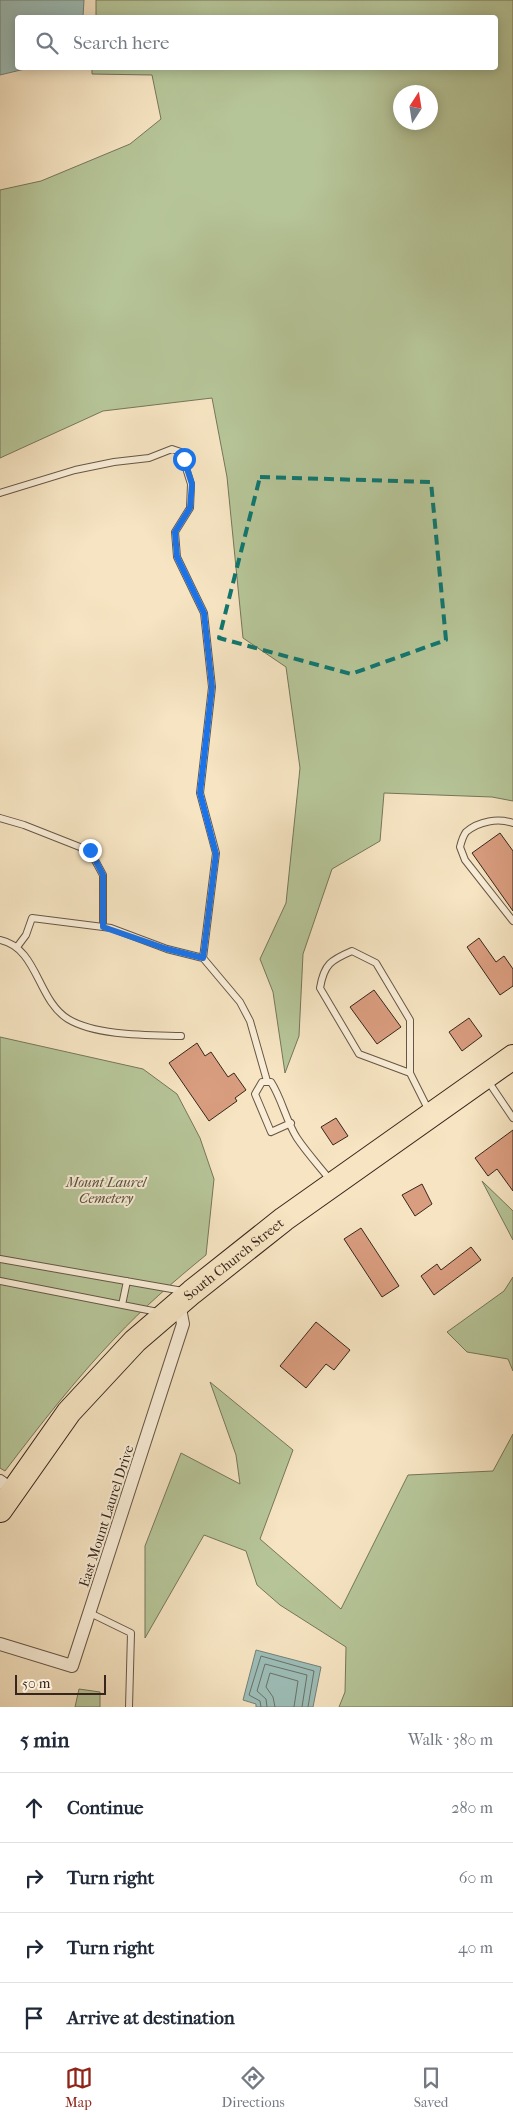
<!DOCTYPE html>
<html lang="en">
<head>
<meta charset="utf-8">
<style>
	:root { --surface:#fff; --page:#f2f2f3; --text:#1f2937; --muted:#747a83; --line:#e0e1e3; --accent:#8f2418 }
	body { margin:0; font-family:"IM FELL French Canon",serif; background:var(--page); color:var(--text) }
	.compass { position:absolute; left:393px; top:85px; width:45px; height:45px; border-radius:50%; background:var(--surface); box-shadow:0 2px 12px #0003; rotate:12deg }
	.scale { position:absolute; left:15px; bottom:12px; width:91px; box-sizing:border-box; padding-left:5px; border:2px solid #37261d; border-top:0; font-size:14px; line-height:18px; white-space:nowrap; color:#37261d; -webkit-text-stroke:4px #f9edd7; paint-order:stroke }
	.stop { position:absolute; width:15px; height:15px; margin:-11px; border:4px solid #1a73e8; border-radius:50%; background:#fff }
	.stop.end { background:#1a73e8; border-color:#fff; box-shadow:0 1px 5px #0008 }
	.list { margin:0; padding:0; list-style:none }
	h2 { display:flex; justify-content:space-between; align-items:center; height:65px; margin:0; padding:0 20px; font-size:21px }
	h2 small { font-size:16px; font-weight:400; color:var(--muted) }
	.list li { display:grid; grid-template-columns:32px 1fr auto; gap:15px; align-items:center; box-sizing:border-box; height:70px; padding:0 20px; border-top:1px solid var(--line) }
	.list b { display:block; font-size:19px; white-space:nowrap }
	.list em { font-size:16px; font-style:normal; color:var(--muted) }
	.icon { flex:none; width:28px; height:28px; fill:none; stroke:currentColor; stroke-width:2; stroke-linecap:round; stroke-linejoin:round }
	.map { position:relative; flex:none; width:513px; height:1707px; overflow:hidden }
	.search { position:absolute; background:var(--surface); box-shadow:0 2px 12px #0003; left:15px; right:15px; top:15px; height:55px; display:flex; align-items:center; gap:12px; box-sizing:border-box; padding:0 18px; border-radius:5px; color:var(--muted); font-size:19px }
	.sheet { height:345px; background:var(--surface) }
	nav { display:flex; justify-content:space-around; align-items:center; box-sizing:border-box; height:70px; border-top:1px solid var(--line); background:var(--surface); font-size:14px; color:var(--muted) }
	nav a { display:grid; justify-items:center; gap:2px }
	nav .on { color:var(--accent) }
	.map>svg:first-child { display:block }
	.green { fill:#b6c598; stroke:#76765a; fill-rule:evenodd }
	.water { fill:#9dbeb8; stroke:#74817a }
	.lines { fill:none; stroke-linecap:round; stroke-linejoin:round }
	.shore { stroke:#6a726a; stroke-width:1 }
	.building { fill:#d99d7f; stroke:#37261d }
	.lane-casing { stroke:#675646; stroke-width:8 }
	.street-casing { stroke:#675646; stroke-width:14 }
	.highway-casing { stroke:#37261d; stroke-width:26 }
	.lane { stroke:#f9edd7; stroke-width:6 }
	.street { stroke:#f9edd7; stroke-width:12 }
	.highway { stroke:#f6e4c2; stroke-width:24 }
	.route { stroke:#1a73e8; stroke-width:6 }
	.marked { fill:none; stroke:#0f766e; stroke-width:4; stroke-dasharray:10 6; stroke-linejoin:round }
	.labels { text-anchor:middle; stroke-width:4; stroke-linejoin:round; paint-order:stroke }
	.park-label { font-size:14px; font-style:italic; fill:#574e3c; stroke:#f9edd7 }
	.street-label { font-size:14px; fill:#37261d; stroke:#f9edd7 }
</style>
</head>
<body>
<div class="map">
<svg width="513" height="1707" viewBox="0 0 513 1707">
	<rect width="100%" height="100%" fill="#f6e4c2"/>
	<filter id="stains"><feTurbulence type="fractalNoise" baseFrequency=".004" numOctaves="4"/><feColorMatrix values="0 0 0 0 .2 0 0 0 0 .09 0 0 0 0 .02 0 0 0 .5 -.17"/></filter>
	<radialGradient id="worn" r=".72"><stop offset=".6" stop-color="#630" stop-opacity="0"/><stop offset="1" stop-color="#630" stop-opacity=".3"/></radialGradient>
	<path class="green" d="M 96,0 L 513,0 L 513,801 L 492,797 L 384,793 L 380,841 L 332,869 L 303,954 L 299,1036 L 285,1073 L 273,992 L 260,959 L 286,903 L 300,768 L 286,667 L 243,638 L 227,477 L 212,398 L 103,411 L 0,458 L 0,190 L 41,181 L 130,144 L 161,119 L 152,75 L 92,74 L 92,68 L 496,68 L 496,18 L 96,18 ZM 430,92 L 430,122 L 400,122 L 400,92 Z
		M 0,1037 L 143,1069 L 177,1094 L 200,1138 L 214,1179 L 206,1255 C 174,1281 143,1308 115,1338 C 75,1380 40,1425 5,1471 L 0,1468 Z
		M 482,1181 L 513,1211 L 513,1240 Z
		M 513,1277 L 513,1371 L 508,1359 L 467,1352 L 447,1332 L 504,1291 Z
		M 210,1382 L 293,1450 L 260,1539 L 341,1609 L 408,1475 L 493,1471 L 513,1434 L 513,1707 L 339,1707 L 345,1692 L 346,1647 L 280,1605 L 257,1585 L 246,1551 L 204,1535 L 145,1638 L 145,1546 L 181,1453 L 240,1484 L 236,1455 Z
		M 79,1689 L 100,1692 L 100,1707 L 75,1707 Z"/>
	<path class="water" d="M 0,0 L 84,0 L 83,17 L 18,18 L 18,68 L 29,68 L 0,75 Z
		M 256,1650 L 321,1667 L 313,1707 L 256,1707 L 256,1704 L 243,1700 Z"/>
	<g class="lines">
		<path class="shore" d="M 261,1707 L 260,1701 L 249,1695 L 261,1656 L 314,1671 L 308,1707
			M 267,1707 L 266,1699 L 257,1691 L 265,1664 L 307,1675 L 302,1707
			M 275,1707 L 273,1697 L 266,1687 L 270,1673 L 298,1681 L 294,1707"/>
	</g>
	<path class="building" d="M 500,833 L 513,851 L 513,911 L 472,853 Z
		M 479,938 L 496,962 L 504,956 L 513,969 L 513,986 L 500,995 L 467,947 Z
		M 374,990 L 401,1027 L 377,1044 L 350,1007 Z
		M 469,1018 L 482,1036 L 462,1051 L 449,1032 Z
		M 197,1043 L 205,1056 L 211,1052 L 228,1077 L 234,1073 L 246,1090 L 235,1098 L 237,1101 L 209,1121 L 169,1063 Z
		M 336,1118 L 348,1136 L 333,1145 L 321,1127 Z
		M 513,1130 L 513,1191 L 497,1169 L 488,1176 L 475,1158 Z
		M 422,1184 L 432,1204 L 415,1216 L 402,1195 Z
		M 361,1228 L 399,1286 L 382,1297 L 344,1239 Z
		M 471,1247 L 481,1260 L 434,1295 L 421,1276 L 437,1264 L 441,1270 Z
		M 316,1322 L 350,1350 L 334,1370 L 326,1364 L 306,1388 L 280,1366 Z"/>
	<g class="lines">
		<g class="lane-casing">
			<path id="lane" d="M 0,493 L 75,470 L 114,462 L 149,458 L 172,449 L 181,452 L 191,484 L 190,508 L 175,532 L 177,557 L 204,613 L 212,687 L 200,793 L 216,853 L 203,958 L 240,1002 L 250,1021 L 267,1081
				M 0,818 L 24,825 L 90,851 L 103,875 L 103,927
				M 513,823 C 498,818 479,821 466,832 C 463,836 461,843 460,847 L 465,860 L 513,921
				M 0,940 C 38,948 37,1000 68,1019 C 96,1036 149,1035 181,1036
				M 17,947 L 26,935 L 32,918 L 111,928 L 167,949 L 203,958
				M 410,1073 L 359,1054 L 320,988 C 324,964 331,960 352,951 L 376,963 L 410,1020 L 410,1073 L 429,1111
				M 488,1081 L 513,1118
				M 291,1123 L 271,1132 L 255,1094 L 262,1082 L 271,1082 C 282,1099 286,1121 297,1138 C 307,1153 320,1167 331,1181
				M 0,1259 L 183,1291
				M 0,1281 L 158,1312
				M 122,1305 L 127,1281
				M 90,1613 L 131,1633 L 129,1707"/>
		</g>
		<g class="street-casing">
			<path id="street" d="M 0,1481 L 12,1490
				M 0,1644 L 72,1666 L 183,1324 L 179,1303"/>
		</g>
		<g class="highway-casing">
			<g id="highway">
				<path id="s1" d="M 0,1510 L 69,1412 L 135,1341 L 192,1292 L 284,1219 L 513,1057"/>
			</g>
		</g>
		<use href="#lane" class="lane"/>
		<use href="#street" class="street"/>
		<use href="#highway" class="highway"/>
	</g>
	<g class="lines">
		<path class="route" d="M 90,850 L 103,875 L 103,927 L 167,949 L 203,958 L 216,854 L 200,793 L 212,687 L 204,613 L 177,557 L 175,532 L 190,508 L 192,484 L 184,459"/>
	</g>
	<path class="marked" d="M 260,477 L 431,482 L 446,640 L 351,674 L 219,638 Z"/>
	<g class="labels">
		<g class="park-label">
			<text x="106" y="1187">Mount Laurel<tspan x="106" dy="16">Cemetery</tspan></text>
		</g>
		<g class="street-label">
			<text dy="5" stroke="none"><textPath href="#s1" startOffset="345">South Church Street</textPath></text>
			<text transform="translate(106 1516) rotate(-72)" y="5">East Mount Laurel Drive</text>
		</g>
	</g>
	<rect width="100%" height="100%" filter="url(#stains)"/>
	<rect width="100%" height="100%" fill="url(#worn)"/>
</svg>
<svg class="compass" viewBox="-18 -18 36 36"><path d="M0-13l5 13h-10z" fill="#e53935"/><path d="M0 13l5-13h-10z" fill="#747a83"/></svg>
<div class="scale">50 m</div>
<div class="stop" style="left:184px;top:459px"></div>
<div class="stop end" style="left:90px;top:850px"></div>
<div class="search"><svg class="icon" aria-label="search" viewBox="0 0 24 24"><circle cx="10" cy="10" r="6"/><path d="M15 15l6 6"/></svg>Search here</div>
</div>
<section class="sheet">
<h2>5 min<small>Walk · 380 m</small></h2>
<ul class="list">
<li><svg class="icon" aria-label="ahead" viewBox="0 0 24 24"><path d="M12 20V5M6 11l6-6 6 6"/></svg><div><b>Continue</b></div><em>280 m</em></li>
<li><svg class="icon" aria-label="right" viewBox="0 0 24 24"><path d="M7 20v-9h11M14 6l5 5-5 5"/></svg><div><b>Turn right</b></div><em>60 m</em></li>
<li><svg class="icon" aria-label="right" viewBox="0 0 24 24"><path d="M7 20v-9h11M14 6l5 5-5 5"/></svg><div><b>Turn right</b></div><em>40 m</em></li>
<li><svg class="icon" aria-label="arrive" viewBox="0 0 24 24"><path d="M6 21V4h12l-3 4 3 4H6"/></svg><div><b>Arrive at destination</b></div></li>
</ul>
</section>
<nav>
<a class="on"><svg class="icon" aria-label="map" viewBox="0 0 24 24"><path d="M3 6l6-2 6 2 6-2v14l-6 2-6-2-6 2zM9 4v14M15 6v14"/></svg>Map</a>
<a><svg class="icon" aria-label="directions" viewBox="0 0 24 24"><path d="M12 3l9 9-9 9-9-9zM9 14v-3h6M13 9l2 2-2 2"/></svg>Directions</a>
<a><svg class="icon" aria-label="saved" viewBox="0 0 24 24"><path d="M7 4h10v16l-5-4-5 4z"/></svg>Saved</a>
</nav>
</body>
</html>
